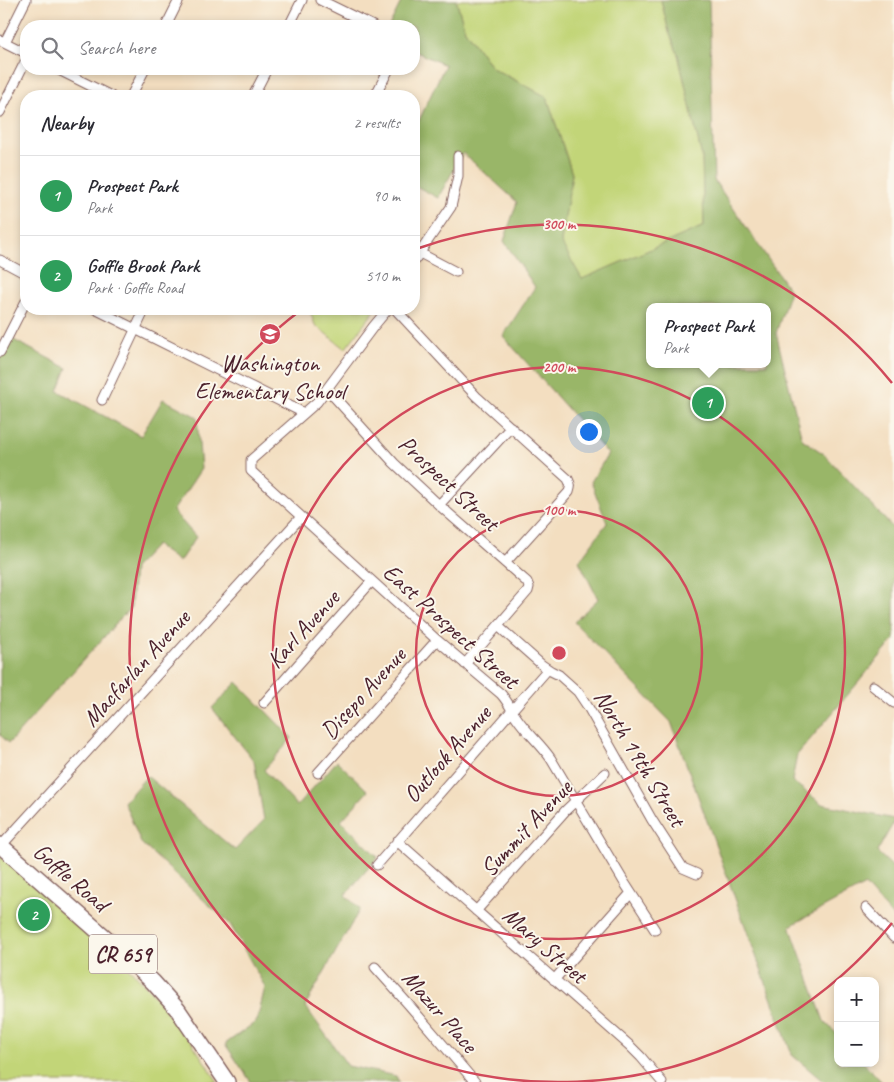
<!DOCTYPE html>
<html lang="en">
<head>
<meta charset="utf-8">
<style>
	:root { --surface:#fff; --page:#f2f2f3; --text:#2b2b33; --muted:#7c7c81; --line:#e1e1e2; --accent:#d1495b }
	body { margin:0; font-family:Caveat,sans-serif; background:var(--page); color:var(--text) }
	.controls { position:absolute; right:15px; bottom:15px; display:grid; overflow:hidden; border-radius:10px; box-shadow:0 2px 8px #0003 }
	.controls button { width:45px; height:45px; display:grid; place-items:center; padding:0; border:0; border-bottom:1px solid var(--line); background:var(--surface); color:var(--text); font:25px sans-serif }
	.you { position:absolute; left:588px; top:431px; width:18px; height:18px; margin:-12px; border:4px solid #fff; border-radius:50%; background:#1a73e8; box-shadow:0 0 0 8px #1a73e833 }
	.badge { display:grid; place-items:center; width:32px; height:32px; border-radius:50%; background:var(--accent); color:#fff; font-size:16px; font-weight:700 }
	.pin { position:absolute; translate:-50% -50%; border:2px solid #fff; box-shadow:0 1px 5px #0006 }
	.popup { position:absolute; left:646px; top:303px; width:125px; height:65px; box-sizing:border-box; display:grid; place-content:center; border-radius:10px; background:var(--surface); filter:drop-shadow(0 1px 4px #0005); font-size:16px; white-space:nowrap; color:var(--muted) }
	.popup b { font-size:19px; color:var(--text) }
	.popup::after { content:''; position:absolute; left:50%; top:100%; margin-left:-10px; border:10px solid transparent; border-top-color:var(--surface) }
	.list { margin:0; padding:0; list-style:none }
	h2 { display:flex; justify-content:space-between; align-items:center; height:65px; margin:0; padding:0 20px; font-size:21px }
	h2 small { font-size:16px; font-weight:400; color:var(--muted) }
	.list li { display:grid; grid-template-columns:32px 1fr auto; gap:15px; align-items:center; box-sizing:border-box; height:80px; padding:0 20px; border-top:1px solid var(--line) }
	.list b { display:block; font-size:19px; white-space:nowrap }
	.list p { margin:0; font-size:16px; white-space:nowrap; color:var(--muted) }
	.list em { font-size:16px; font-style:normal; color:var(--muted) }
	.icon { flex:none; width:28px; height:28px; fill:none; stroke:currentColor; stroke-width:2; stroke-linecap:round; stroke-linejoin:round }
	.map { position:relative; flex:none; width:894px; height:1082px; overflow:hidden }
	.search { position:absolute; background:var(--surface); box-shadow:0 2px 8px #0003; left:20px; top:20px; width:400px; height:55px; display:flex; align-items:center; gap:12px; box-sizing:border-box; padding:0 18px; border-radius:20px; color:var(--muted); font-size:19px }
	.panel { position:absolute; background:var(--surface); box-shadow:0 2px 8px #0003; left:20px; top:90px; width:400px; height:225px; border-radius:20px }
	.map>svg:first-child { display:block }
	.green { fill:#c2d578; stroke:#867a52 }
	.forest { fill:#99b668; stroke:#726a4a; fill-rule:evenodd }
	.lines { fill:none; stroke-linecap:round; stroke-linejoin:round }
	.minor-casing { stroke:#85625f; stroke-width:11 }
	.primary-casing { stroke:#85625f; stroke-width:18 }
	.minor { stroke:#fff; stroke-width:9 }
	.primary { stroke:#fff; stroke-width:15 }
	.ring { fill:none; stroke:#d1495b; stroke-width:2.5 }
	.labels { text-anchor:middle; stroke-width:4; stroke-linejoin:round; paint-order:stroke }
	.shield { fill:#fbf7ec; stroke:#7f6065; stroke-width:1 }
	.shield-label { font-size:22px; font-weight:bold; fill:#4a1f2b }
	.poi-label { font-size:24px; fill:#4a1f2b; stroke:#fbf7ec }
	.street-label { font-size:24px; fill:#4a1f2b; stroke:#fbf7ec }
	.centre { fill:#d1495b; stroke:#fbf7ec; stroke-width:2.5 }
	.ring-label { font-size:15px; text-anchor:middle; font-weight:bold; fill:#d1495b; stroke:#fbf7ec; stroke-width:4; stroke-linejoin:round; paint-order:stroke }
</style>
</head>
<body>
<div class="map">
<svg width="894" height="1082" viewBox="0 0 894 1082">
	<rect width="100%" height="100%" fill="#fbf7ec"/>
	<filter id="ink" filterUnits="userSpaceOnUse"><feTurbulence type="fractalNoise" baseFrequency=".02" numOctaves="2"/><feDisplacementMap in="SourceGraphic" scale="10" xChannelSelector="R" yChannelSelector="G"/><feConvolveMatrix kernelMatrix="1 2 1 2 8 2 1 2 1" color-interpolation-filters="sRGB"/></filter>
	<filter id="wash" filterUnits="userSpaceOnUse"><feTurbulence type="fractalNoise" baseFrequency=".0096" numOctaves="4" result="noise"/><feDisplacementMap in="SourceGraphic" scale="20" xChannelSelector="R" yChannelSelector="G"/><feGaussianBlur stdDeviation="1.12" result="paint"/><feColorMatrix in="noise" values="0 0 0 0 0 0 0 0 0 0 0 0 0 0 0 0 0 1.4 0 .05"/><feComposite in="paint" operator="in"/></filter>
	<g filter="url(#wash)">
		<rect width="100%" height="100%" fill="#f3dec0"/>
		<path class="green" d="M 456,0 L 661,0 L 669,32 L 678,54 L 702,157 L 704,226 L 581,280 L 561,242 L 572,174 L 547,97 L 492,68 L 465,30 Z
			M 309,309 L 376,309 L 345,349 L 315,325 Z
			M 0,855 L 136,975 L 174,1016 L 218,1082 L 0,1082 Z"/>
		<path class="forest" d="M 402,0 L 456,0 L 465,30 L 492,68 L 547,97 L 572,174 L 561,242 L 582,279 L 704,226 L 702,157 L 678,54 L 669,32 L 661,0 L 709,0 L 714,180 L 790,291 L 776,333 L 802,439 L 824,454 L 894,529 L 894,640 L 797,755 L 792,781 L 822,804 L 894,819 L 894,822 L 877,852 L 894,868 L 894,918 L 865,885 L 790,926 L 824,1021 L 838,1035 L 838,1063 L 864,1063 L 882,1082 L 824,1082 L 792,1055 L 671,722 L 574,622 L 598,599 L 579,561 L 607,523 L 591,482 L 608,454 L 503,336 L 535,287 L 504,241 L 517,202 L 463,153 L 438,198 L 414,185 L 414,131 L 445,65 L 414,51 L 414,26 L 389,26 ZM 649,307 L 767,307 L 767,364 L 649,364 Z
			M 8,337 L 67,368 L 58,391 L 141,436 L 163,399 L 197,417 L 201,469 L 173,511 L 196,537 L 179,562 L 156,545 L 134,568 L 131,607 L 9,743 L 0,735 L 0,352 Z
			M 237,682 L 292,738 L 264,770 L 297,806 L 337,761 L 368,791 L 341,821 L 378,857 L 345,895 L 360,909 L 305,1006 L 348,1066 L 396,1076 L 399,1082 L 251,1082 L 225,1044 L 257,1021 L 265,987 L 230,924 L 141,843 L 124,802 L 147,776 L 235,850 L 264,820 L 254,761 L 212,708 Z"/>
	</g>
	<g filter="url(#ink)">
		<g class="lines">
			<g class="minor-casing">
				<path id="minor" d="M 320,0 L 373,26
					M 166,26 L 179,0
					M 289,26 L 302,0
					M 0,40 L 26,53
					M 5,42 L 26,0
					M 57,69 L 111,96
					M 131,96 L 145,69
					M 253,96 L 267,69
					M 375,96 L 389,69
					M 0,112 L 26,60
					M 414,250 L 456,272
					M 0,260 L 26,274
					M 414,261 L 451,207 L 458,176 L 458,156
					M 95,309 L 304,413
					M 388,309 L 373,327 L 317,402 L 251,460 L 251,471 L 437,640 L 501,694 C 509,703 511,710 517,718 C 527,733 541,744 551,759 L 624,882 L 655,930
					M 395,309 L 476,396 L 568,479 C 571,485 571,486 569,492 L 505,563
					M 0,352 L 26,301
					M 327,389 L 394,463 L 439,505 L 527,582 L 529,587 L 528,591 L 465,664
					M 102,400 L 145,309
					M 439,505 L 511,427
					M 498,626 L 542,665 L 551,671 L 559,675 L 578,692 L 588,707 L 652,820 L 683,868 L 697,874
					M 873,686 L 894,703
					M 264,703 L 372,581
					M 318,773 L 437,640
					M 397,841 L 629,1045 L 641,1057 L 662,1082
					M 1,846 L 301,517
					M 377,865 L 548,669
					M 866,908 L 894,938
					M 476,911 L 566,810 L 605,773
					M 375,967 L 409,1005 L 475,1082
					M 554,980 L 631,893"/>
			</g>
			<g class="primary-casing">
				<path id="primary" d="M 0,845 L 107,939 L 153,982 L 178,1010 L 227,1082"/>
			</g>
			<use href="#minor" class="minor"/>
			<use href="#primary" class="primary"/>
		</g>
	</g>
	<g class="ring">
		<circle cx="559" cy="653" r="143"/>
		<circle cx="559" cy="653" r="286"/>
		<path d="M892 923A429 429 0 1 1 301 310M416 249A429 429 0 0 1 892 383"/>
	</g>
	<defs>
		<g id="school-disc" transform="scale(1.125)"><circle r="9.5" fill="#d1495b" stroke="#fbf7ec"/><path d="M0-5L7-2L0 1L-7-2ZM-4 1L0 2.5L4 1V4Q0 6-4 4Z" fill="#fff"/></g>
	</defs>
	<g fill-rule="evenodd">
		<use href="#school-disc" x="270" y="334"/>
	</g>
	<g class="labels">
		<rect class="shield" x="89" y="934.5" width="68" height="39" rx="4"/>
		<g class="shield-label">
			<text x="123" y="962">CR 659</text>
		</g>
		<g class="poi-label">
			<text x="270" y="371">Washington<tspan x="270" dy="28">Elementary School</tspan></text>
		</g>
		<g class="street-label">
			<text transform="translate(449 483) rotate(43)" y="8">Prospect Street</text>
			<text transform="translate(451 626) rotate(42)" y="8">East Prospect Street</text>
			<text transform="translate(303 629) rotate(-48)" y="8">Karl Avenue</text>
			<text transform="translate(136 668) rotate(-48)" y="8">Macfarlan Avenue</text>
			<text transform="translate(363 693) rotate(-48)" y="8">Disepo Avenue</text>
			<text transform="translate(447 754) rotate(-49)" y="8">Outlook Avenue</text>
			<text transform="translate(640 758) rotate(59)" y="8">North 19th Street</text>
			<text transform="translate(526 828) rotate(-47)" y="8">Summit Avenue</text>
			<text transform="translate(71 877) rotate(41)" y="8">Goffle Road</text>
			<text transform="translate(545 945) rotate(41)" y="8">Mary Street</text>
			<text transform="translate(440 1011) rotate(49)" y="8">Mazur Place</text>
		</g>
	</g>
	<circle cx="559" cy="653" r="8" class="centre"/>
	<g class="ring-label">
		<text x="559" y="229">300 m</text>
		<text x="559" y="372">200 m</text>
		<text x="559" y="515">100 m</text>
	</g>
</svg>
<div class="controls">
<button>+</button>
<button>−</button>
</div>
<div class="you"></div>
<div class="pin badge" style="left:708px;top:403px;background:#2e9e5b">1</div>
<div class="popup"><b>Prospect Park</b>Park</div>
<div class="pin badge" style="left:34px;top:915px;background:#2e9e5b">2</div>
<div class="search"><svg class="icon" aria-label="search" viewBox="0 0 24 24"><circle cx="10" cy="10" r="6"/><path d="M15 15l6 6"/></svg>Search here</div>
<section class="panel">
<h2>Nearby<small>2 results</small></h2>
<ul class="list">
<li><span class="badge" style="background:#2e9e5b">1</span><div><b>Prospect Park</b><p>Park</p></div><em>90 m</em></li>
<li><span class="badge" style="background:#2e9e5b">2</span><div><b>Goffle Brook Park</b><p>Park · Goffle Road</p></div><em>510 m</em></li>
</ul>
</section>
</div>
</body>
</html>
